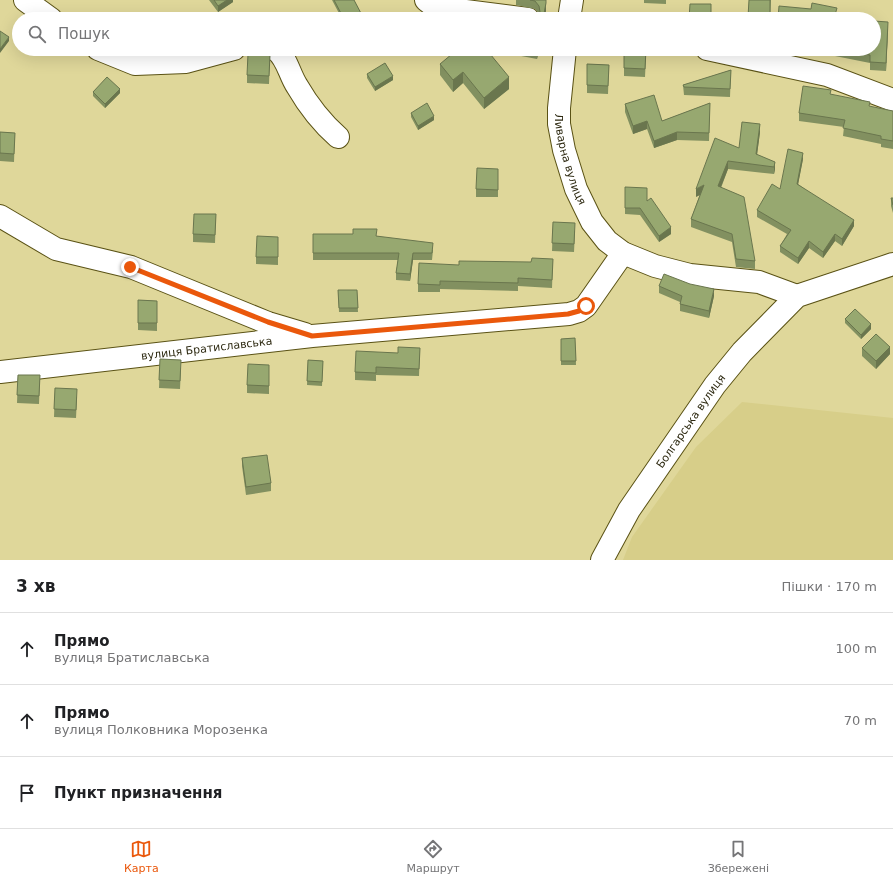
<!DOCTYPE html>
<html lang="uk">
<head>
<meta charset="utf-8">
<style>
	:root { --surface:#fff; --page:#f6f6f6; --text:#202124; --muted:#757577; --line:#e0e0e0; --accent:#ea580c }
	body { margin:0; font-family:"DejaVu Sans",sans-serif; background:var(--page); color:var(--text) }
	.stop { position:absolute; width:12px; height:12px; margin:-9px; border:3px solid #ea580c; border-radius:50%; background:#fff }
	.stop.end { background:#ea580c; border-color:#fff; box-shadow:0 1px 4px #0008 }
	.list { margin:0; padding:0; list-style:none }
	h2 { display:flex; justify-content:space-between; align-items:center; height:52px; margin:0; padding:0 16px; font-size:17px }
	h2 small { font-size:13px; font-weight:400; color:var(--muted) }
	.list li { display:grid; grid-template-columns:26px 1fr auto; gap:12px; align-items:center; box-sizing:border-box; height:72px; padding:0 16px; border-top:1px solid var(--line) }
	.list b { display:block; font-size:15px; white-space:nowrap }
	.list p { margin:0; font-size:13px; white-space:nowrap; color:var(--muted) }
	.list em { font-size:13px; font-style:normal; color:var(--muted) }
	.icon { flex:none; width:22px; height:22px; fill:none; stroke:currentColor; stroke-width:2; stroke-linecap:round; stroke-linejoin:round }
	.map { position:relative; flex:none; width:893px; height:560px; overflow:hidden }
	.search { position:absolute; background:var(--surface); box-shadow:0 4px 16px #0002; left:12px; right:12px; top:12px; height:44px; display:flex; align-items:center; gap:10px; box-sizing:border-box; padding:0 14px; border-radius:22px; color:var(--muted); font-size:15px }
	.sheet { height:268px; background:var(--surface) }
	nav { display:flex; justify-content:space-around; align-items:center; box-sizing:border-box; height:56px; border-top:1px solid var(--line); background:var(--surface); font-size:11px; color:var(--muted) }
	nav a { display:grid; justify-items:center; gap:2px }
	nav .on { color:var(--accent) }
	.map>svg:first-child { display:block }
	.built { fill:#d7ce89 }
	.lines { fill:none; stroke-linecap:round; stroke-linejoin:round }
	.minor-casing { stroke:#5a5215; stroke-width:24 }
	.minor { stroke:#fff; stroke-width:22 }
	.wall { fill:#829060 }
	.shaded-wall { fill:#6a764e }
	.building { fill:#97a870; stroke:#6a764e }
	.route { stroke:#ea580c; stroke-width:5 }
	.labels { text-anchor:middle; stroke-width:3; stroke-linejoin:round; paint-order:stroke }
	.street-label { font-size:11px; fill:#2e2a12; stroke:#ece5a7 }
</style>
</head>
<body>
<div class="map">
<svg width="893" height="560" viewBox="0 0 893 560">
	<rect width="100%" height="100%" fill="#dfd79a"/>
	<path class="built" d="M 742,402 L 893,418 L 893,560 L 623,560 L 632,537 L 696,447 Z"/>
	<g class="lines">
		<g class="minor-casing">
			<g id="minor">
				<path d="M 25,0 L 51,19"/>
				<path d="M 426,0 L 435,7 L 528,19"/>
				<path d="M 569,19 L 572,0"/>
				<path d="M 98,49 L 135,64 L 186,62 L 234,49"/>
				<path d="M 275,49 C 287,57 289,74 297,86 C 308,105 322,123 338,137"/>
				<path id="s1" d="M 565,49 L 559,108 L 559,124 L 564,150 L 576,189 L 592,222 L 607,241 L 623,253 L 655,266 L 690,275 L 759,282 L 797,296"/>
				<path d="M 707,49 L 827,75 L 893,100"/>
				<path d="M 0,216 L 56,249 L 131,267 L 268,323 L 305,334"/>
				<path id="s2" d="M 0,372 L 312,336 L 569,314 L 579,311 L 586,306 L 623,253"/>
				<path id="s3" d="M 602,560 L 629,510 L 715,385 L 742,352 L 797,296 L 893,264"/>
			</g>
		</g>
		<use href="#minor" class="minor"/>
	</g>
	<path class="wall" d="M 209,0 L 233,0 L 233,2 L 218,12 Z
		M 332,0 L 354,0 L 364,19 L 342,19 Z
		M 516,0 L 546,0 L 546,11 L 544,19 L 537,19 L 539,14 L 535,9 L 516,5 Z
		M 644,0 L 666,0 L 666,4 L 644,3 Z
		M 749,0 L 771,0 L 770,19 L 748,19 Z
		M 888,29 L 886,71 L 870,70 L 870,63 L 835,56 L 835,52 L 818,49 L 874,49 Z
		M 516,49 L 539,49 L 537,59 L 516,55 Z
		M 624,49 L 646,56 L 645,77 L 624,76 Z
		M 270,55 L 269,84 L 247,83 L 247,75 Z
		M 440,64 L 509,89 L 484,109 L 463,83 L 453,92 L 440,75 Z
		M 587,64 L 609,65 L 608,94 L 587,93 Z
		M 731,70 L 730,97 L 684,95 L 683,85 Z
		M 367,74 L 393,80 L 375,91 L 367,78 Z
		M 93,92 L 120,93 L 105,108 L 93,96 Z
		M 831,94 L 870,107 L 893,111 L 893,149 L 881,147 L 881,144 L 843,136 L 844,127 L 799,121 L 799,113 Z
		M 710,103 L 709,141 L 677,140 L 654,148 L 647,129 L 633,134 L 625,112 L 625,104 L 662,121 Z
		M 411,113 L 434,120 L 418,130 L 411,117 Z
		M 0,132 L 15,133 L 14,162 L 0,161 Z
		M 760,132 L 757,155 L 775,162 L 775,169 L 774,174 L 728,169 L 721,188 L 755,261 L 755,269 L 736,267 L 732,242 L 691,227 L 691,219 L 700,194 L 696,197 L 739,148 Z
		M 803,159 L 798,184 L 854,226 L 842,246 L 835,241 L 823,258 L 809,248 L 798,264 L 780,252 L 780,246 L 787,234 L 757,217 L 757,210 L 780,189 Z
		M 498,169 L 498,197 L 476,197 L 476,189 Z
		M 625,187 L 647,200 L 671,234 L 659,242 L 640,215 L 625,214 Z
		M 891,198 L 893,198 L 893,213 L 891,206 Z
		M 216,214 L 215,243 L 193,242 L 193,234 Z
		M 553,222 L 575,231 L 574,252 L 552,251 Z
		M 313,234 L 377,236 L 433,250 L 432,260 L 413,260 L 410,281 L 396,280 L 396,273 L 398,260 L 313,260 Z
		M 278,237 L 278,265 L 256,264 L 256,257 Z
		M 553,259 L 552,288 L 518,286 L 518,291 L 440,289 L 440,292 L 418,292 L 418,284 L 459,265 L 531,262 Z
		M 659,286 L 714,296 L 709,318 L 680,311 L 680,302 L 659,293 Z
		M 338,290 L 357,290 L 358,312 L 339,312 Z
		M 138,300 L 157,301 L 157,331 L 138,330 Z
		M 845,319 L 871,329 L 861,339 L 845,323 Z
		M 575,338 L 576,365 L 561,365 L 561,339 Z
		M 420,348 L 419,376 L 376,375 L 376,381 L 355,380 L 355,372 L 398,353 Z
		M 862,348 L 890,354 L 876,369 L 862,356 Z
		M 160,359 L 181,368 L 180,389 L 159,388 Z
		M 308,360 L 323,361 L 322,386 L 307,385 Z
		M 269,365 L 269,394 L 247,393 L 247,385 Z
		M 18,375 L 40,375 L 39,404 L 17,403 Z
		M 55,388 L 77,397 L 76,418 L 54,417 Z
		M 242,458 L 271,483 L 271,491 L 246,495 L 242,466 Z"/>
	<path class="shaded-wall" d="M 227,0 L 233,0 L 233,2 L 218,12 L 218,6 Z
		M 546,3 L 546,11 L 544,19 L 543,19 Z
		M 888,22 L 888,29 L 886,71 L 886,63 Z
		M 9,37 L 9,41 L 0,53 L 0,49 Z
		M 538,49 L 539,49 L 537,59 L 537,51 Z
		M 463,72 L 463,83 L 453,92 L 453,80 Z
		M 393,76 L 393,80 L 375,91 L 375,87 Z
		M 509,77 L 509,89 L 484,109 L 484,98 Z
		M 120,89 L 120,93 L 105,108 L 105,104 Z
		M 434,116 L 434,120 L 418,130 L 418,126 Z
		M 647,121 L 647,129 L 633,134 L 633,126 Z
		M 760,124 L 760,132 L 756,162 L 756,154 Z
		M 677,132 L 677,140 L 654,148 L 654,141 Z
		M 803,153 L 803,159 L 797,190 L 797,184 Z
		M 728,161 L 728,169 L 718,194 L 718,186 Z
		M 775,162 L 775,169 L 774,174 L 774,167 Z
		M 704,185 L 704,193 L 696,197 L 696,189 Z
		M 854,220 L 854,226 L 842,246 L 842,239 Z
		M 671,227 L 671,234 L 659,242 L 659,236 Z
		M 835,234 L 835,241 L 823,258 L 823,252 Z
		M 809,241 L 809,248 L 798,264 L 798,258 Z
		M 413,253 L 413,260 L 410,281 L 410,274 Z
		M 714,289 L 714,296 L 709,318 L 709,311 Z
		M 871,324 L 871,329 L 861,339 L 861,335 Z
		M 890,347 L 890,354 L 876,369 L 876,361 Z"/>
	<path class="building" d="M 214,0 L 227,0 L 218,6 Z
		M 334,0 L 354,0 L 364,19 L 344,19 Z
		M 530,0 L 546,0 L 546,3 L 543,19 L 537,19 L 540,12 L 539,6 L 535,1 Z
		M 749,0 L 770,0 L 770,17 L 748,17 Z
		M 812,3 L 837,8 L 835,15 L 855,19 L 778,19 L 779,6 L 811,9 Z
		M 690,4 L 711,4 L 711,19 L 689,19 Z
		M 874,21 L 888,22 L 886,63 L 870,62 L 870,55 L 840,49 L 874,49 Z
		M 0,31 L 9,37 L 0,49 Z
		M 458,49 L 486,49 L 509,77 L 484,98 L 463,72 L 453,80 L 440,64 Z
		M 526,49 L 538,49 L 537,51 Z
		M 624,49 L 646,49 L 645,69 L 624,68 Z
		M 248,54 L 270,55 L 269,76 L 247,75 Z
		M 385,63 L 393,76 L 375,87 L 367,74 Z
		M 587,64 L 609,65 L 608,86 L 587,85 Z
		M 731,70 L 730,89 L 684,87 L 683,85 Z
		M 107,77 L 120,89 L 105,104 L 93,92 Z
		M 803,86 L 831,90 L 830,94 L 870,102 L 869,106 L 893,111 L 893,141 L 881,139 L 881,136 L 843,128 L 845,120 L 799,113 Z
		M 654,95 L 662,121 L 710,103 L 709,133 L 677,132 L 654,141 L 647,121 L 633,126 L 625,104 Z
		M 427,103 L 434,116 L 418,126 L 411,113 Z
		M 742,122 L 760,124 L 756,154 L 775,162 L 774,167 L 728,161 L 718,186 L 744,197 L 755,261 L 736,259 L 732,234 L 691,219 L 704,185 L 696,189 L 715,138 L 739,148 Z
		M 0,132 L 15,133 L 14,154 L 0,153 Z
		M 788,149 L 803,153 L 797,184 L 854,220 L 842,239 L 835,234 L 823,252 L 809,241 L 798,258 L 780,246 L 791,230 L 757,210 L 772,184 L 780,189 Z
		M 477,168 L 498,169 L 498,190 L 476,189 Z
		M 625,187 L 647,188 L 647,201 L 651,198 L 671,227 L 659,236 L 640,208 L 625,208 Z
		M 891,198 L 893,198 L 893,205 Z
		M 194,214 L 216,214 L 215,235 L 193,234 Z
		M 553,222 L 575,223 L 574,244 L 552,243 Z
		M 353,229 L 377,229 L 376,236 L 433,243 L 432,253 L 413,253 L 410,274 L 396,273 L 399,253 L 313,253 L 313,234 L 353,234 Z
		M 257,236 L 278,237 L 278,257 L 256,257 Z
		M 532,258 L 553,259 L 552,280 L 518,278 L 518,283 L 440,281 L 440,285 L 418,284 L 419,263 L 459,265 L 459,261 L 531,262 Z
		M 664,274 L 690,284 L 714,289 L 709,311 L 680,304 L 682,296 L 659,286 Z
		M 338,290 L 357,290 L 358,308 L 339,308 Z
		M 138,300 L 157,301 L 157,323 L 138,323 Z
		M 855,309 L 871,324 L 861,335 L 845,319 Z
		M 876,334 L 890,347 L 876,361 L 862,348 Z
		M 575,338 L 576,361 L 561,361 L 561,339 Z
		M 398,347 L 420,348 L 419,369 L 376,367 L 376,373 L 355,372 L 356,351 L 398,353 Z
		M 160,359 L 181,360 L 180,381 L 159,380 Z
		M 308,360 L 323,361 L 322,382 L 307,381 Z
		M 248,364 L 269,365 L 269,386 L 247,385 Z
		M 18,375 L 40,375 L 39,396 L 17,395 Z
		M 55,388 L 77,389 L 76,410 L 54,409 Z
		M 267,455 L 271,483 L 246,487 L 242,458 Z"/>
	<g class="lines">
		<path class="route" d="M 130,267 L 268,322 L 312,336 L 568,314 L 579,311 L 586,306"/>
	</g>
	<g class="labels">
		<g class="street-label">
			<text dy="4" stroke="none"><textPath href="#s1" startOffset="112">Ливарна вулиця</textPath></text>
			<text dy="4" stroke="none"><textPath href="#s2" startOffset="208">вулиця Братиславська</textPath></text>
			<text dy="4" stroke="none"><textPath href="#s3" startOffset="165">Болгарська вулиця</textPath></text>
		</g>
	</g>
</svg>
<div class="stop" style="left:586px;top:306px"></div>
<div class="stop end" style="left:130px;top:267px"></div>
<div class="search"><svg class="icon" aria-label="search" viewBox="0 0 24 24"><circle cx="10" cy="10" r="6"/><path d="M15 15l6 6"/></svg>Пошук</div>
</div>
<section class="sheet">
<h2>3 хв<small>Пішки · 170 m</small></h2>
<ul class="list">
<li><svg class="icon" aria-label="ahead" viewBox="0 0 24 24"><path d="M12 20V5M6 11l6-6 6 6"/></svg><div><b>Прямо</b><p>вулиця Братиславська</p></div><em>100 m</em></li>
<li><svg class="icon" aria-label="ahead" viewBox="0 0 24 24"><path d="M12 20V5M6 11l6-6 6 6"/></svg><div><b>Прямо</b><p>вулиця Полковника Морозенка</p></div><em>70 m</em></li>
<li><svg class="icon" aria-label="arrive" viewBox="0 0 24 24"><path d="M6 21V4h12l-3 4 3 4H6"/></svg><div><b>Пункт призначення</b></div></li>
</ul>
</section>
<nav>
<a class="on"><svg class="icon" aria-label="map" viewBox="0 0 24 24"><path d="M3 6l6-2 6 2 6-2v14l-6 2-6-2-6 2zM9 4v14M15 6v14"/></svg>Карта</a>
<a><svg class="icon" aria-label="directions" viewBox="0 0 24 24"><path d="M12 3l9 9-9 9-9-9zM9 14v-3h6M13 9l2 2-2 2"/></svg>Маршрут</a>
<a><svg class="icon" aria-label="saved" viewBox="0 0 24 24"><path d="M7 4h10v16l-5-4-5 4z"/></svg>Збережені</a>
</nav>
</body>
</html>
